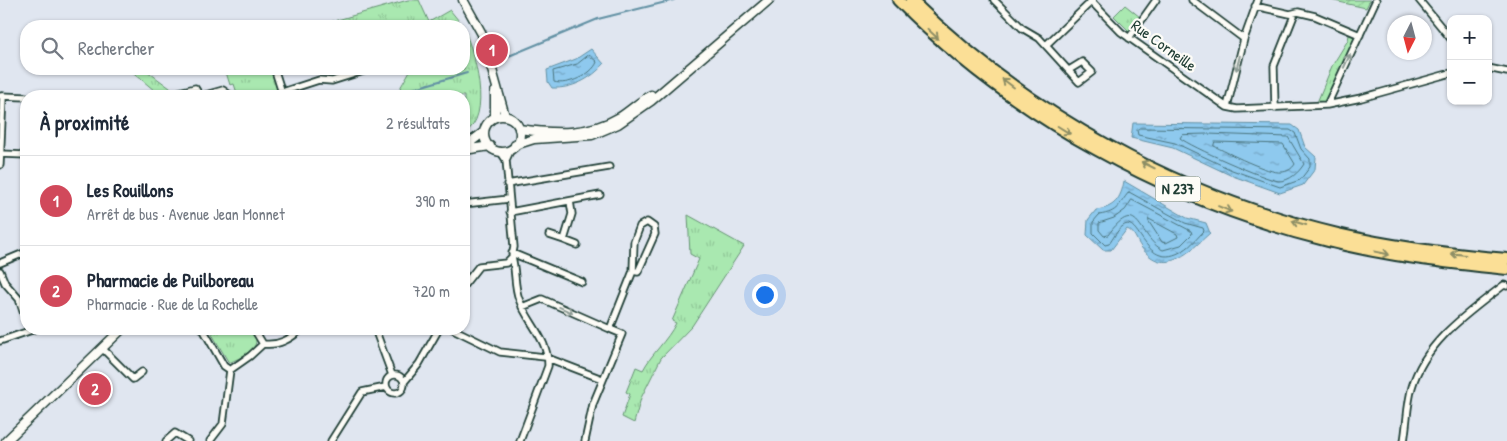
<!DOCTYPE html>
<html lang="fr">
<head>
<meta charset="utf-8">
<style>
	:root { --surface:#fff; --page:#f2f2f3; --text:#1f2937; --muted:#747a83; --line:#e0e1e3; --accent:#d1495b }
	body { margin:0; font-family:"Patrick Hand",sans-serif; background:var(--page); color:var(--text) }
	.controls { position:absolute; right:15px; top:15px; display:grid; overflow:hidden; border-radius:10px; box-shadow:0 1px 4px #0004 }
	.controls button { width:45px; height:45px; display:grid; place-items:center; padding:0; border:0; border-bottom:1px solid var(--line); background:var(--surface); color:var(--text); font:25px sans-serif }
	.compass { position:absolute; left:1387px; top:15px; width:45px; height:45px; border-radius:50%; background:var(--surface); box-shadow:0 1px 4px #0004; rotate:186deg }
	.you { position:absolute; left:764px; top:294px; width:18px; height:18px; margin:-12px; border:4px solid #fff; border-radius:50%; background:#1a73e8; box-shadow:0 0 0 8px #1a73e833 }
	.badge { display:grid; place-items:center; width:32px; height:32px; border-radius:50%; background:var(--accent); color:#fff; font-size:16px; font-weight:700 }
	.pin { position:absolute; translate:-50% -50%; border:2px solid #fff; box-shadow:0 1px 5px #0006 }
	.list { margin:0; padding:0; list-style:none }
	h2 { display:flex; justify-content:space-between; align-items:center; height:65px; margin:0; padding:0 20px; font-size:21px }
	h2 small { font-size:16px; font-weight:400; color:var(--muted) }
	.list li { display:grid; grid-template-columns:32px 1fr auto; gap:15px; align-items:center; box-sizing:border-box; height:90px; padding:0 20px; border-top:1px solid var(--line) }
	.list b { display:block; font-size:19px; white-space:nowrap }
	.list p { margin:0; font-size:16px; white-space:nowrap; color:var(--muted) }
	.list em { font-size:16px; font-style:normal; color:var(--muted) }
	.icon { flex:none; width:28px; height:28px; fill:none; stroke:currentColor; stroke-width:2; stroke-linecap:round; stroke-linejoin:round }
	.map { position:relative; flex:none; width:1507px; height:441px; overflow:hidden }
	.search { position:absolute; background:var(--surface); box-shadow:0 1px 4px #0004; left:20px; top:20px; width:450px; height:55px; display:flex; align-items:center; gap:12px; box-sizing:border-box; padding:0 18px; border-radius:20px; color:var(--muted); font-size:19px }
	.panel { position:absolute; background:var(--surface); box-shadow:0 1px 4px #0004; left:20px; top:90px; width:450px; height:245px; border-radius:20px }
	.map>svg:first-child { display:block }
	.grass { fill:url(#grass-tufts); stroke:#649272 }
	.garden { fill:url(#garden-furrows); stroke:#649272 }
	.water { fill:url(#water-ripples); stroke:#6291a4 }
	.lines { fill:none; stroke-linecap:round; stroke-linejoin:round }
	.shore { stroke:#4b757e; stroke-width:1 }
	.stream { stroke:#6291a4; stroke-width:2 }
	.street-casing { stroke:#1f3d34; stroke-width:9 }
	.secondary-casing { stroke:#1f3d34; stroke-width:11 }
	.highway-casing { stroke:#1f3d34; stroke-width:14 }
	.street { stroke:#fdfcf7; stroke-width:5.5 }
	.secondary { stroke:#fdfcf7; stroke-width:8 }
	.highway { stroke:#fbdf96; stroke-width:10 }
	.oneway { stroke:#8d8e65 }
	.oneway2 { stroke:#8e9c96 }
	.labels { text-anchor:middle; stroke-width:4.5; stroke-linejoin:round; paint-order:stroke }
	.shield { fill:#fdfcf7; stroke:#62766e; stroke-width:1 }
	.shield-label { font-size:15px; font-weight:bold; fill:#1f3d34 }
	.street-label { font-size:16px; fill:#1f3d34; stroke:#fdfcf7 }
</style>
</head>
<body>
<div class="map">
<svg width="1507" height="441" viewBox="0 0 1507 441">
	<defs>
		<pattern id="grass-tufts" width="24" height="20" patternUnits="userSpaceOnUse" patternTransform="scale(1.25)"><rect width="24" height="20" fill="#a9e8b0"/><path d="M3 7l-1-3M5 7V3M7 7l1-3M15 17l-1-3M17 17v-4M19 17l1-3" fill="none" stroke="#91c898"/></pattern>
		<pattern id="garden-furrows" width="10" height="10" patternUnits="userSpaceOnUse" patternTransform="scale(1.25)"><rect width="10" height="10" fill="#a9e8b0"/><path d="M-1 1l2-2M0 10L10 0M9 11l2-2" fill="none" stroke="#91c898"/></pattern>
		<pattern id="water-ripples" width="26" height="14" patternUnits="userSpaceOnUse" patternTransform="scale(1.25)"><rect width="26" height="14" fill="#8ec9ee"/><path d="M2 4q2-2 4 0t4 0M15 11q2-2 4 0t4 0" fill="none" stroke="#73a4c2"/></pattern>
	</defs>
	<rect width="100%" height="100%" fill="#e0e6f0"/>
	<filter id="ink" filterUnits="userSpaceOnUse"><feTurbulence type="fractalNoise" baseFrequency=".02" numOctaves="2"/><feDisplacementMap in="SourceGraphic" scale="10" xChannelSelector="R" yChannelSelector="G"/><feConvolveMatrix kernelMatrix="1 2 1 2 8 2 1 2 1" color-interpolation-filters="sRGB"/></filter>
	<g filter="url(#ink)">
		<path class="grass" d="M 408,0 L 419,0 L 429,22 L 450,10 L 463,26 L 316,26 Z
			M 1125,5 L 1140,17 L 1129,31 L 1114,16 Z
			M 464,29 C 474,52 494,117 464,133 L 464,96 L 381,96 L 399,90 L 411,69 L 464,69 Z
			M 1350,30 L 1360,35 L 1327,105 L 1316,105 L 1332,66 L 1348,40 Z
			M 129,69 L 147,71 L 174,91 L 172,92 L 173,96 L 161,96 Z
			M 225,69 L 274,69 L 271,70 L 280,96 L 238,96 L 234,84 L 230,85 Z
			M 688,215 L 744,246 L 692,326 L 661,358 L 641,398 L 634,423 L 622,417 L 630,394 L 626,392 L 636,367 L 643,370 C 652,353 667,341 676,323 L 672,321 L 699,259 L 690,254 Z
			M 213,329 L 249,329 L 256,337 C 258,353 240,357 229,363 L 212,334 Z"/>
		<path class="garden" d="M 1330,0 L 1370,0 L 1366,8 Z"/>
		<path class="water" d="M 591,49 L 604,64 C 591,79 572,89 552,88 L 548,82 L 547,70 L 576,59 Z
			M 1133,123 L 1292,125 L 1299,130 L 1305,147 L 1316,157 L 1315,169 L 1303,185 L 1280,193 L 1230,175 L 1173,148 L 1131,138 Z
			M 1124,181 L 1187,218 L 1206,223 L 1210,233 C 1190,251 1165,279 1141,247 C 1136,240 1135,232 1127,229 L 1111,250 L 1103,250 L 1087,235 L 1088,220 L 1096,210 C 1114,208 1121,199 1124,181 Z"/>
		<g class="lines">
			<path class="shore" d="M 589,55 L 597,62 C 592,75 567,86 554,82 L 553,71 L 577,64 Z
				M 1140,128 L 1290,130 L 1295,133 L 1301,149 L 1310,159 L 1310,167 L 1300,180 L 1280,187 L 1232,170 L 1175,143 L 1138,135 L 1137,130 Z
				M 1208,134 L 1288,137 L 1304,164 C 1299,172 1290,181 1279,181 C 1266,180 1189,146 1180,138 L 1182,135 Z
				M 1215,142 L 1283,144 L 1295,164 C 1292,169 1287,172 1281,172 C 1270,174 1226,152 1214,146 Z
				M 1129,192 L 1185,223 L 1203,228 L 1204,231 C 1198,237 1191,246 1184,250 C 1144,275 1140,213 1123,226 C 1117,230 1113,239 1109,244 L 1105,245 L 1093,233 L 1093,222 L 1099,215 C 1119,212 1118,205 1129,192 Z
				M 1132,200 L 1191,231 L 1192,234 L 1181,245 L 1163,250 C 1138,238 1139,193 1108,235 L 1104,236 L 1099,230 L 1099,223 L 1114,218 L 1125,210 Z
				M 1149,219 L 1177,234 L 1178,237 L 1166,243 L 1162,242 L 1149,222 Z"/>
			<path class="stream" d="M 504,58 L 598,19 L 674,0
				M 388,96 L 467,73"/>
			<g class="street-casing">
				<path id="street" d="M 994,0 L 1022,28 L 1039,38 L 1079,82 L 1092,72 L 1082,62 L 1069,70
					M 1090,0 L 1121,32 L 1227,107 L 1237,109 L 1327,105 L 1361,98 L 1451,73
					M 1192,0 L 1244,39
					M 1419,0 L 1451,39
					M 1255,6 L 1290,14 L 1298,12 L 1315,16 L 1360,35
					M 1129,38 L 1156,0
					M 1046,45 L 1092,1
					M 1488,68 L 1507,72
					M 275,71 L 283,96
					M 282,92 L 319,80 L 332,81 L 370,69
					M 1,96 L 26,97
					M 177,96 L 179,92 L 195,88 L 200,96
					M 202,96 L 223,90 L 231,96
					M 1327,105 L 1376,0
					M 1227,107 L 1244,39 L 1258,0
					M 1275,108 L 1274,66 L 1295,13
					M 1,154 L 26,155
					M 506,160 L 511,149
					M 0,165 L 3,96
					M 507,184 L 609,167
					M 464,204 L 509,199
					M 510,212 L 600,195
					M 549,235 L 564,240 L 572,214 L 570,201
					M 564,240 L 577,245
					M 512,253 L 582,282
					M 512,257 C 516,271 514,286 519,299 C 527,322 549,340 548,366 L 520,441
					M 0,263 L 24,253
					M 0,271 L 5,283 L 19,299 L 26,320
					M 464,285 L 479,266 L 506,263 L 512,257 L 514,247 L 506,160 L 500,151
					M 522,307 L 542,299 L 610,329
					M 203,329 L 224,366 L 230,370 L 223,424 L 210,441
					M 375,329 L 392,375
					M 453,329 L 500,352 L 545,357 L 602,379
					M 0,341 L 35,329
					M 263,344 C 279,346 290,339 302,329
					M 102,348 L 133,379 L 142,372
					M 230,370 L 250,356 L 263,344 L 254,329
					M386 384a9 9 0 1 1 18 0a9 9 0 1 1-18 0Z
					M 404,382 L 419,364 L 439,329
					M 166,441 L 175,433 L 188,441
					M 331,441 L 362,392 L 386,387
					M 585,441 L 593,404 L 622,334 L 610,329 L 633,271 L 634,242 L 640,226 L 647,222 L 654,227 L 655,234 L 638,272 L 633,271
					M 1404,441 C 1407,424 1407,404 1412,387 C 1425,342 1468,313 1504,285 L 1507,286"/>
			</g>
			<g class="secondary-casing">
				<path id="secondary" d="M 463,0 L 482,34 L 505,116
					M 495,92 L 495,117
					M484 134a18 18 0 1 1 36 0a18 18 0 1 1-36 0Z
					M 519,129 C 554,134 588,136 620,117 C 631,110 640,101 651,95
					M 515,145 L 534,139 L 592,135 L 618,124 L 651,101 L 769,0
					M 464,147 L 484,132
					M 464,150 L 490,146
					M 6,441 L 122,329"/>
			</g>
			<g class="highway-casing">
				<path id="highway" d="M 898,0 C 1014,118 1168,201 1328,241 C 1387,256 1447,263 1507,269
					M 911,0 C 1028,114 1179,197 1338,234 C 1394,247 1450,254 1507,259"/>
			</g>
			<use href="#street" class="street"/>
			<use href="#secondary" class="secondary"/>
			<use href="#highway" class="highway"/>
		</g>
		<defs><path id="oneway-shaft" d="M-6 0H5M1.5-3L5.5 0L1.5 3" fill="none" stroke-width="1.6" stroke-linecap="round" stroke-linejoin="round" transform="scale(1.25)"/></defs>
		<g class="oneway">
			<use href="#oneway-shaft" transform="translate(933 34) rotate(43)"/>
			<use href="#oneway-shaft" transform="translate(1008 83) rotate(-143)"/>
			<use href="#oneway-shaft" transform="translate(1064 130) rotate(32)"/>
			<use href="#oneway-shaft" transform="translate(1148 165) rotate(-154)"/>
			<use href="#oneway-shaft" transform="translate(1225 209) rotate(22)"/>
			<use href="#oneway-shaft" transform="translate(1299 223) rotate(-164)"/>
			<use href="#oneway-shaft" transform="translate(1382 253) rotate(11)"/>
			<use href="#oneway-shaft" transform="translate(1458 254) rotate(-173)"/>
		</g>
		<g class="oneway2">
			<use href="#oneway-shaft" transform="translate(1347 61) rotate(-65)"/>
			<use href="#oneway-shaft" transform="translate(1238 63) rotate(104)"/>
			<use href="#oneway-shaft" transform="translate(566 310) rotate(24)"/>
		</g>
	</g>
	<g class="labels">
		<rect class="shield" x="1155.5" y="176.5" width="45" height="25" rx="4"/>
		<g class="shield-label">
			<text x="1178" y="194">N 237</text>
		</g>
		<g class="street-label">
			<text transform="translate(1164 45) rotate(36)" y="6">Rue Corneille</text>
		</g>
	</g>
</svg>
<div class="controls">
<button>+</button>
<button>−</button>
</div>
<svg class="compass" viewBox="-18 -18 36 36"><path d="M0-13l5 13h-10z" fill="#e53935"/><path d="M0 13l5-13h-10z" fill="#747a83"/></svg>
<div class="you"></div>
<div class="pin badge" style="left:492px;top:50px">1</div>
<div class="pin badge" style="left:95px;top:389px">2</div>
<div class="search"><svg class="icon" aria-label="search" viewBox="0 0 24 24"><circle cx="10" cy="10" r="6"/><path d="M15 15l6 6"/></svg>Rechercher</div>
<section class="panel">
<h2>À proximité<small>2 résultats</small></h2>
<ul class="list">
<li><span class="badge">1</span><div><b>Les Rouillons</b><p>Arrêt de bus · Avenue Jean Monnet</p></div><em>390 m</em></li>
<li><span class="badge">2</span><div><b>Pharmacie de Puilboreau</b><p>Pharmacie · Rue de la Rochelle</p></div><em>720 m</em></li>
</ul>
</section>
</div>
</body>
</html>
